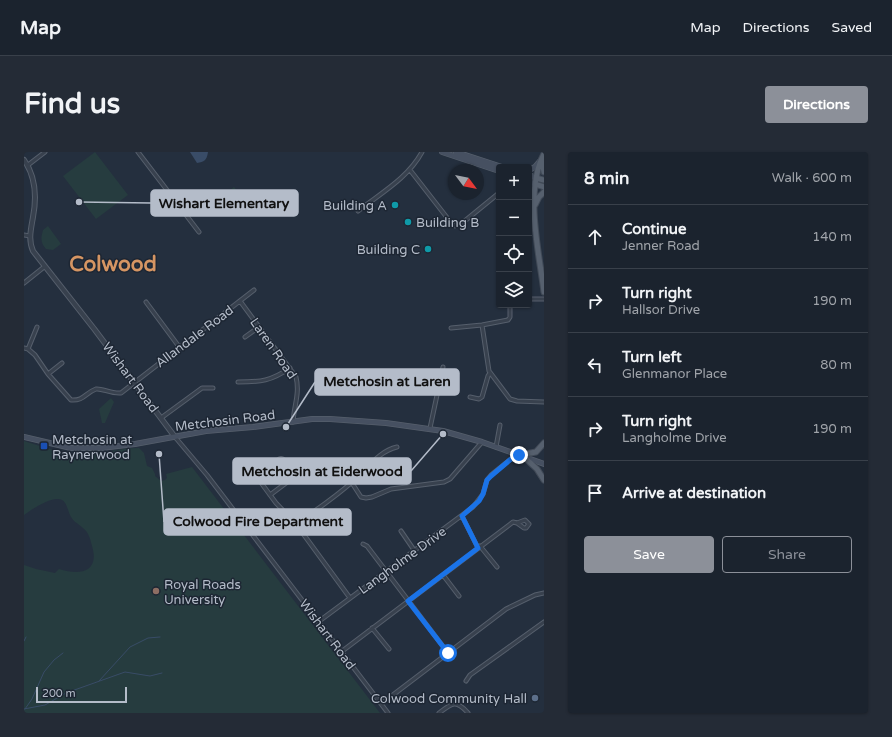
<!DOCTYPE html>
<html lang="en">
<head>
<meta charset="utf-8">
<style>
	:root { --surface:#1b232e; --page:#242b36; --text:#f1f3f6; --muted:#a0a4aa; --line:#39404a; --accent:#8c9099 }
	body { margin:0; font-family:"Varela Round",sans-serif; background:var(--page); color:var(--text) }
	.controls { position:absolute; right:12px; top:12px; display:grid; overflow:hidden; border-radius:4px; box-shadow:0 1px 3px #0004 }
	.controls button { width:36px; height:36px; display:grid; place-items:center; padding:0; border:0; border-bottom:1px solid var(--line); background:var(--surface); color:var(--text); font:20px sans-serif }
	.compass { position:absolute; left:424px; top:12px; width:36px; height:36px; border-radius:50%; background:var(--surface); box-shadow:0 1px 3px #0004; rotate:122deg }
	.scale { position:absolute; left:12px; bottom:10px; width:91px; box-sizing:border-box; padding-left:4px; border:2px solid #b4bcc9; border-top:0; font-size:11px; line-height:14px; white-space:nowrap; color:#b4bcc9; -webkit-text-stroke:3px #1d2633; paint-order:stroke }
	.stop { position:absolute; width:12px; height:12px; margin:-9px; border:3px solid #1a73e8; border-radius:50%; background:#fff }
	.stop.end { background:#1a73e8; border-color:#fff; box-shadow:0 1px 4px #0008 }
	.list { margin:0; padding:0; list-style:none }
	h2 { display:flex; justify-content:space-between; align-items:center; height:52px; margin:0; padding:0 16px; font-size:17px }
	h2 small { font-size:13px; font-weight:400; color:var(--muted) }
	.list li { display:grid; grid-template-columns:26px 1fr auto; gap:12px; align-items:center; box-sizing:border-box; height:64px; padding:0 16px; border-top:1px solid var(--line) }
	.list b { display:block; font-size:15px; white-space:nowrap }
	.list p { margin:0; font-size:13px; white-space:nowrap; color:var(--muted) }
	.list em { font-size:13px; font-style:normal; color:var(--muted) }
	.actions { display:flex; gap:8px; padding:12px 16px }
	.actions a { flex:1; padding:9px 0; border:1px solid var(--accent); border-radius:4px; text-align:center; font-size:14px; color:var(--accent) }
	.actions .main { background:var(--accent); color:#fff }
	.icon { flex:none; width:22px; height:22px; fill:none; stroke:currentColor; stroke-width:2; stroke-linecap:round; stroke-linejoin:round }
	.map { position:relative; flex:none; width:520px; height:561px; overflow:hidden; border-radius:4px }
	header { display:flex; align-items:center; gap:24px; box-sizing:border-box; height:56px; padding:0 20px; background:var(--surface); border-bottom:1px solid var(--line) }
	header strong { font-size:19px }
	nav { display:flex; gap:22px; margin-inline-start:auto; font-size:14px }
	.intro { display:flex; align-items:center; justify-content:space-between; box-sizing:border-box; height:96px; padding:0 24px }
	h1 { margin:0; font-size:28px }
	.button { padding:10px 18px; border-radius:4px; background:var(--accent); color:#fff; font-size:14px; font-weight:700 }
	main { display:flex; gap:24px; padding:0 24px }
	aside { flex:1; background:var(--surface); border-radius:4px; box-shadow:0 1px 3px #0004 }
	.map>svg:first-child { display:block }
	.green { fill:#263c3f }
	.water { fill:#394c67 }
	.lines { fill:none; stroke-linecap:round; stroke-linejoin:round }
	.stream { stroke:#394c67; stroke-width:1 }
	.minor-casing { stroke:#565f6c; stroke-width:5 }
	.tertiary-casing { stroke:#565f6c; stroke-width:6 }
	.secondary-casing { stroke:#565f6c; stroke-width:6 }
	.primary-casing { stroke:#414a57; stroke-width:7 }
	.minor { stroke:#38414e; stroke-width:3 }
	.tertiary { stroke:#38414e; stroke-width:4 }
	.secondary { stroke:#465061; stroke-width:4.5 }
	.primary { stroke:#56606e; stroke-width:5 }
	.route { stroke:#1a73e8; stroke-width:5 }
	.culture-dot { fill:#0f9aa8; stroke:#1d2633; stroke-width:1.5 }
	.transit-dot { fill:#1a4fb4; stroke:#1d2633; stroke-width:1.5 }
	.education-dot { fill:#8d6e63; stroke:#1d2633; stroke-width:1.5 }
	.service-dot { fill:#5c6f8a; stroke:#1d2633; stroke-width:1.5 }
	.labels { text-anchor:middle; stroke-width:3; stroke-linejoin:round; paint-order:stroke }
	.poi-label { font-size:13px; fill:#b4bcc9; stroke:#1d2633; text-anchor:end }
	.street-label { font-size:13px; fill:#b4bcc9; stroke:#1d2633 }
	.town-label { font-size:21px; font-weight:bold; fill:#d59563; stroke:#1d2633 }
	.leader { fill:none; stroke:#b4bcc9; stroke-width:1.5 }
	.callout-dot { fill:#b4bcc9; stroke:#1d2633; stroke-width:1.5 }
	.callout { fill:#b4bcc9; stroke:#b4bcc9; stroke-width:1.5 }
	.callout-label { font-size:14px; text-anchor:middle; font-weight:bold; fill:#111 }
</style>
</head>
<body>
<header>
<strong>Map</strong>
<nav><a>Map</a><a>Directions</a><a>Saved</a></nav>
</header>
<div class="intro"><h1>Find us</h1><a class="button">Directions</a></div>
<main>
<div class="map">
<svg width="520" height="561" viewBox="0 0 520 561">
	<rect width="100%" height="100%" fill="#242f3e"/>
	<path class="green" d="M 71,0 L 104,43 L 72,67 L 39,24 Z
		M 210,35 L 219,46 L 200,60 L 191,49 Z
		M 24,74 L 37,92 L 29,98 L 22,97 C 16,90 17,86 19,78 Z
		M 87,246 L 90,250 L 81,271 L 78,271 L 75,257 Z
		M 0,289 C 20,295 40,303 61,302 C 79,301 97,296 115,296 L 120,301 L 123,314 L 128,316 L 131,322 L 131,324 L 137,329 L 141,328 L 143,326 L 142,322 L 168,315 L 356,561 L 0,561 L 0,413 L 12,417 L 31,421 L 35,417 C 56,424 76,420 68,394 C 67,390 66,386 64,382 C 61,375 51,372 47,365 C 43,358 43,346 33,347 C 24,347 8,357 0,363 Z"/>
	<path class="water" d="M 166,0 L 184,0 C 183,8 180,10 173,11 Z"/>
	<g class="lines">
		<path class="stream" d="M 0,489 L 2,485
			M 75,529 L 106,495 L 124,486 L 136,485
			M 0,557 L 21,553 L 42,541 L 101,520 L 126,524 L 138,521
			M 1,557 L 8,547 L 20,520 L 30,508 L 39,501"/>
		<g class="minor-casing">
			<path id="minor" d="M 114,0 L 175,80
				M 4,13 L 21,0
				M 386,18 L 428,72 L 431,74 L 437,72 L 475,41
				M 334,59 C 357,41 384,26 398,0
				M 163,63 L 188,44
				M 0,83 L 6,84
				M 0,131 L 20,115
				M 505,147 L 520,147
				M 216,149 L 272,225 C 276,241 270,254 269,270
				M 122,150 L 156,196
				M 458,173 L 465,219 L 486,247 L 493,249 L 520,250
				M 427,176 L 458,173 L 484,168 L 486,165 L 486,153
				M 221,185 L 235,175
				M 0,196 L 4,197 L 11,203 L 24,222 L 47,248 C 60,249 61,241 72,237 C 78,236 87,242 97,241 L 230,138
				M 4,197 L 13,175
				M 24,222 L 38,211
				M 214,230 C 237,230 247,229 266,216
				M 446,245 L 455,247 L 458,245 L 464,224 L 466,221
				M 137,266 L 178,236 L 189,236
				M 406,276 L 419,215
				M 151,285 L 183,323 L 364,561
				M 472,295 L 476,273
				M253.5 310a3.5 3.5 0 1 1 7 0a3.5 3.5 0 1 1-7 0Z
				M 260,312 L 264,314 L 271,324
				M 224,313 L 252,351 L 272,372 L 326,446
				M 328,331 L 337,345 L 342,346 L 348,345 L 367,337 L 420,330 L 426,327 L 458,290
				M 246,343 L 282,316
				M 438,364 L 454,396
				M 272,372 C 291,359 310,346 327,331 C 342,319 354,299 373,295
				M 377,379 L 390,398
				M 339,392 L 343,394 L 424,501
				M 456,394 L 473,415
				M 419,423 L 435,444
				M 294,470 L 449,355 L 459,342 L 463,328 L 467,323 L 487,307 L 495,303
				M 348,476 L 365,497
				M 317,500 L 489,370 L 493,371 L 501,368 L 505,372 L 502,376 L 500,376 L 493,371
				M 442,529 L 446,523 L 520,470
				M 357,552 L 482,457 L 511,443 L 520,441
				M 415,561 C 428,551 432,547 444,561"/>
		</g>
		<g class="tertiary-casing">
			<path id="tertiary" d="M 0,8 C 12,25 13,44 9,65 C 7,77 4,88 9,99 L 71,178 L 151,285"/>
		</g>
		<g class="secondary-casing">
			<path id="secondary" d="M 418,0 L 475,19
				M 432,0 L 478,15
				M 505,18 L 511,15 L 517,8
				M 505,23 L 512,26
				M 505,30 L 511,32
				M 505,37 L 510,43
				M 0,285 L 47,296 L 77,296 L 111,292 L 182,279 L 229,275 L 288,267 L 306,267 L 362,271 L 419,279 L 458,290 L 520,312"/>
		</g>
		<g class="primary-casing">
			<path id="primary" d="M 520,2 C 500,40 515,99 520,140
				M 518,10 L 520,20
				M 512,26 L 520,28
				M 511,32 L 520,35
				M 511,53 L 515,45 L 520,40
				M 495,303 L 512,300 L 520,291
				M 500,305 L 513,317 L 520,328"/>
		</g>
		<use href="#minor" class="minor"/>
		<use href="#tertiary" class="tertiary"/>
		<use href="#secondary" class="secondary"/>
		<use href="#primary" class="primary"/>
	</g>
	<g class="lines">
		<path class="route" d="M 424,501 L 384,449 L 454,396 L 438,364 L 455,349 L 459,342 L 463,328 L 467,324 L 487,307 L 495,303"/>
	</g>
	<g class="culture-dot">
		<circle cx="371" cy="53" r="4"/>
		<circle cx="384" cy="70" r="4"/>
		<circle cx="404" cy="97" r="4"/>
	</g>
	<rect class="transit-dot" x="16" y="290" width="8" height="8" rx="2"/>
	<circle class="education-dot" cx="132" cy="439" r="4"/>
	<circle class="service-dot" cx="511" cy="546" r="4"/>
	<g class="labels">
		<g class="poi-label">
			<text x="363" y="58">Building A</text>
			<text x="392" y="75" text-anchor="start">Building B</text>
			<text x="396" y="102">Building C</text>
			<text x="28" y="292" text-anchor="start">Metchosin at<tspan x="28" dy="15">Raynerwood</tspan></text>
			<text x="140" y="437" text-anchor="start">Royal Roads<tspan x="140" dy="15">University</tspan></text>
			<text x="503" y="551">Colwood Community Hall</text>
		</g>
		<g class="street-label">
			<text transform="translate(170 184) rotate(-37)" y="5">Allandale Road</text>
			<text transform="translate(250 196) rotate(55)" y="5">Laren Road</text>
			<text transform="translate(107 225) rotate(53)" y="5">Wishart Road</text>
			<text transform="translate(201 268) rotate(-7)" y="5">Metchosin Road</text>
			<text transform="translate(378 408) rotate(-36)" y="5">Langholme Drive</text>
			<text transform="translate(304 482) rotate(53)" y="5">Wishart Road</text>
		</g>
		<g class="town-label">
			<text x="89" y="119">Colwood</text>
		</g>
	</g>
	<path class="leader" d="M55 50L127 51M262 275L291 230M419 282L387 319M135 302L140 370"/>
	<g class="callout-dot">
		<circle cx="55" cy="50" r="4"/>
		<circle cx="262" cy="275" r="4"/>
		<circle cx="419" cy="282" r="4"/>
		<circle cx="135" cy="302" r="4"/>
	</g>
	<g class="callout">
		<rect x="127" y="38" width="147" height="26" rx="4"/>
		<rect x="291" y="217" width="144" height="26" rx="4"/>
		<rect x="209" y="306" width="178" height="26" rx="4"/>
		<rect x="140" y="357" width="187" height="26" rx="4"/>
	</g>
	<g class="callout-label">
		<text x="200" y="56">Wishart Elementary</text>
		<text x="363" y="234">Metchosin at Laren</text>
		<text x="298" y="324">Metchosin at Eiderwood</text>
		<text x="234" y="374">Colwood Fire Department</text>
	</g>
</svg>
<div class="controls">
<button>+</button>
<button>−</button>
<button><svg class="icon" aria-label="locate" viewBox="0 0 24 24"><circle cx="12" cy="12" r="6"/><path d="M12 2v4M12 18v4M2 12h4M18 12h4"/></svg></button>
<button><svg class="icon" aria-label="layers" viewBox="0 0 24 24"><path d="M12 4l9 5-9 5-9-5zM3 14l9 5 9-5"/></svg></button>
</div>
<svg class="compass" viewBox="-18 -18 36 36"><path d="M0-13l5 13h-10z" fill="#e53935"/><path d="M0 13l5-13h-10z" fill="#a0a4aa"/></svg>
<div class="scale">200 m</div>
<div class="stop" style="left:424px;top:501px"></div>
<div class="stop end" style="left:495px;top:303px"></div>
</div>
<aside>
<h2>8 min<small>Walk · 600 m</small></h2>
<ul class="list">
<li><svg class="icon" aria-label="ahead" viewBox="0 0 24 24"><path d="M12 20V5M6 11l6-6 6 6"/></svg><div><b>Continue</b><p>Jenner Road</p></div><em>140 m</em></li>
<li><svg class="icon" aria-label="right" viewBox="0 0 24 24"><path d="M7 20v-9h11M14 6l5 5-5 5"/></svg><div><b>Turn right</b><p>Hallsor Drive</p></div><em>190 m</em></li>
<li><svg class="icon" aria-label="left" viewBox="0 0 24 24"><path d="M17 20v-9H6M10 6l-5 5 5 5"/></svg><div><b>Turn left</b><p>Glenmanor Place</p></div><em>80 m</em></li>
<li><svg class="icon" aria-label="right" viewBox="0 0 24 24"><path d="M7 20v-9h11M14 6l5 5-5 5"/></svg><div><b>Turn right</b><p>Langholme Drive</p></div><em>190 m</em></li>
<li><svg class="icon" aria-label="arrive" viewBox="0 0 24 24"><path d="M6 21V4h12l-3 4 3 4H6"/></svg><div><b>Arrive at destination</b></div></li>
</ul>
<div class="actions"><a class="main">Save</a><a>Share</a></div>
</aside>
</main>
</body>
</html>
